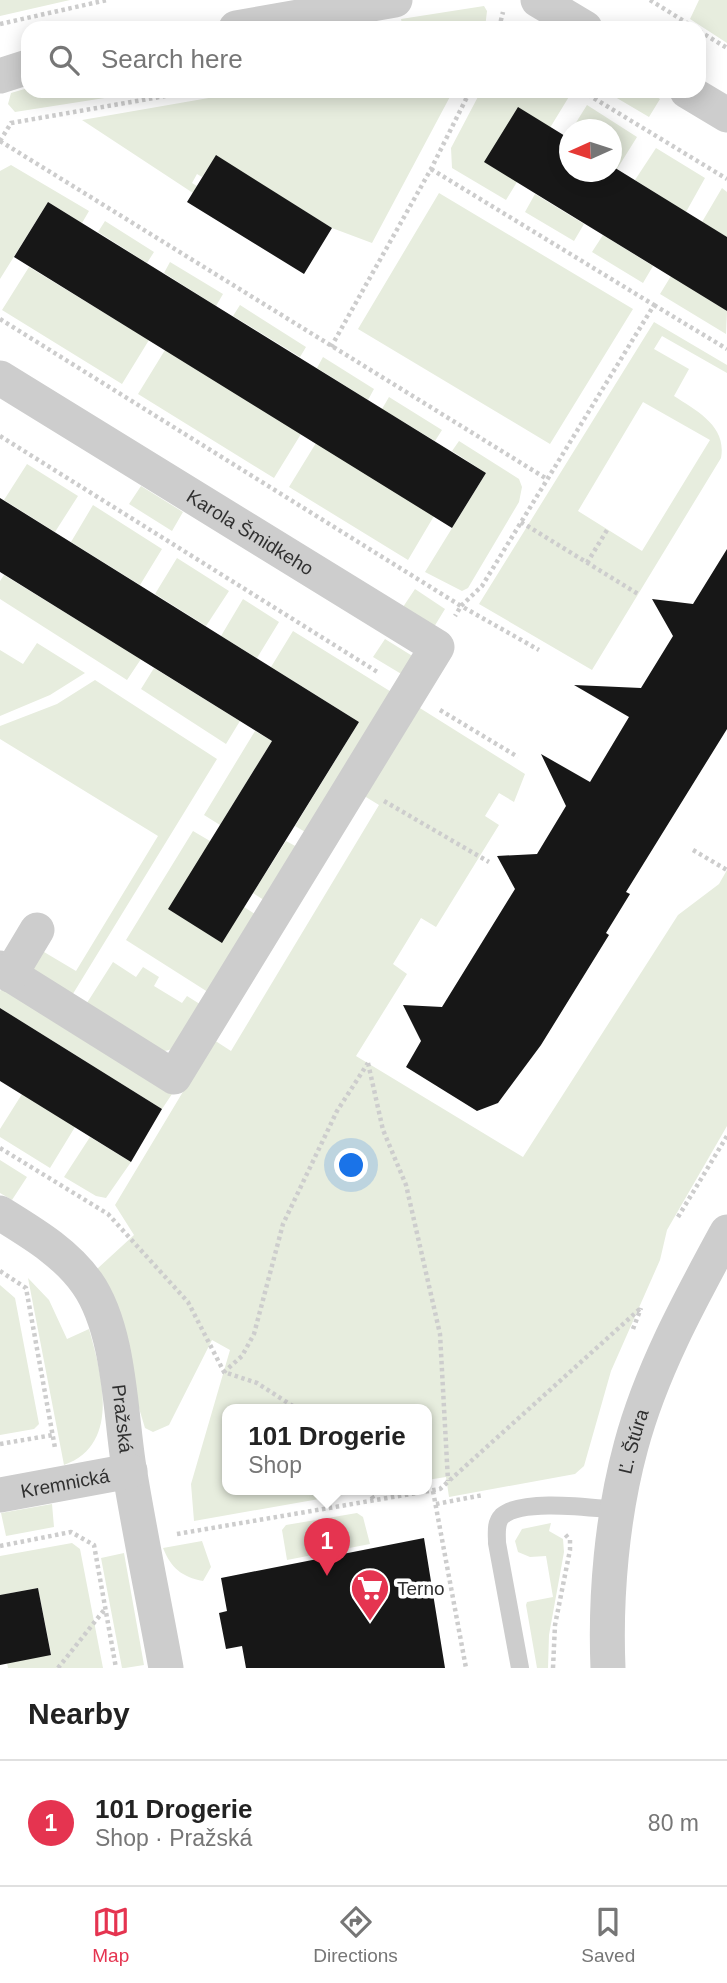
<!DOCTYPE html>
<html lang="en">
<head>
<meta charset="utf-8">
<style>
	:root { --surface:#fff; --page:#f2f2f2; --text:#222; --muted:#767676; --line:#e0e0e0; --accent:#e53450 }
	body { margin:0; font-family:Arial,sans-serif; background:var(--page); color:var(--text) }
	.compass { position:absolute; left:559px; top:119px; width:63px; height:63px; border-radius:50%; background:var(--surface); box-shadow:0 4px 18px #0003; rotate:267deg }
	.you { position:absolute; left:352px; top:1166px; width:24px; height:24px; margin:-18px; border:5px solid #fff; border-radius:50%; background:#1a73e8; box-shadow:0 0 0 10px #1a73e833 }
	.badge { display:grid; place-items:center; width:46px; height:46px; border-radius:50%; background:var(--accent); color:#fff; font-size:23px; font-weight:700 }
	.pin { position:absolute; translate:-50% -58px; filter:drop-shadow(0 2px 4px #0008) }
	.pin::after { content:''; position:absolute; top:37px; width:24px; height:21px; background:inherit; clip-path:polygon(0 0,100% 0,50% 100%) }
	.popup { position:absolute; left:222px; top:1404px; width:210px; height:91px; box-sizing:border-box; display:grid; place-content:center; border-radius:14px; background:var(--surface); filter:drop-shadow(0 2px 5px #0005); font-size:23px; white-space:nowrap; color:var(--muted) }
	.popup b { font-size:26px; color:var(--text) }
	.popup::after { content:''; position:absolute; left:50%; top:100%; margin-left:-14px; border:14px solid transparent; border-top-color:var(--surface) }
	.list { margin:0; padding:0; list-style:none }
	h2 { display:flex; justify-content:space-between; align-items:center; height:91px; margin:0; padding:0 28px; font-size:30px }
	h2 small { font-size:23px; font-weight:400; color:var(--muted) }
	.list li { display:grid; grid-template-columns:46px 1fr auto; gap:21px; align-items:center; box-sizing:border-box; height:126px; padding:0 28px; border-top:2px solid var(--line) }
	.list b { display:block; font-size:26px; white-space:nowrap }
	.list p { margin:0; font-size:23px; white-space:nowrap; color:var(--muted) }
	.list em { font-size:23px; font-style:normal; color:var(--muted) }
	.icon { flex:none; width:38px; height:38px; fill:none; stroke:currentColor; stroke-width:2; stroke-linecap:round; stroke-linejoin:round }
	.map { position:relative; flex:none; width:727px; height:1668px; overflow:hidden }
	.search { position:absolute; background:var(--surface); box-shadow:0 4px 18px #0003; left:21px; right:21px; top:21px; height:77px; display:flex; align-items:center; gap:18px; box-sizing:border-box; padding:0 24px; border-radius:21px; color:var(--muted); font-size:26px }
	.sheet { height:217px; background:var(--surface) }
	nav { display:flex; justify-content:space-around; align-items:center; box-sizing:border-box; height:98px; border-top:2px solid var(--line); background:var(--surface); font-size:19px; color:var(--muted) }
	nav a { display:grid; justify-items:center; gap:4px }
	nav .on { color:var(--accent) }
	.map>svg:first-child { display:block }
	.green { fill:#e7edde; fill-rule:evenodd }
	.building { fill:#171717 }
	.lines { fill:none; stroke-linecap:round; stroke-linejoin:round }
	.path { stroke:#cdcdcd; stroke-width:4.5; stroke-dasharray:3.5 3.5; stroke-linecap:butt }
	.service { stroke:#cdcdcd; stroke-width:18 }
	.minor { stroke:#cdcdcd; stroke-width:35 }
	.labels { text-anchor:middle; stroke-width:7; stroke-linejoin:round; paint-order:stroke }
	.street-label { font-size:19px; fill:#303030; stroke:#fff }
	.poi-label { font-size:19px; fill:#303030; stroke:#fff; text-anchor:start }
</style>
</head>
<body>
<div class="map">
<svg width="727" height="1668" viewBox="0 0 727 1668">
	<rect width="100%" height="100%" fill="#fff"/>
	<path class="green" d="M 0,0 L 70,0 L 0,16 Z
		M 699,0 L 727,0 L 727,43 L 690,19 Z
		M 484,6 L 487,11 L 485,28 L 403,28 L 401,19 Z
		M 28,88 L 28,91 L 110,91 L 111,97 L 15,112 L 8,104 L 11,93 Z
		M 249,91 L 453,91 L 372,243 L 332,228 L 216,156 L 202,177 L 197,174 L 192,183 L 197,186 L 193,193 L 82,120 Z
		M 481,91 L 564,91 L 570,95 L 506,200 L 452,168 L 451,148 Z
		M 605,91 L 647,91 L 660,99 L 649,117 Z
		M 587,105 L 637,137 L 617,169 L 612,166 L 612,130 L 572,129 Z
		M 656,148 L 705,178 L 686,212 L 635,180 Z
		M 11,165 L 89,211 L 82,223 L 48,202 L 0,279 L 0,171 Z
		M 722,188 L 727,192 L 727,237 L 702,222 Z
		M 439,193 L 633,309 L 550,444 L 358,329 Z
		M 535,194 L 584,224 L 574,241 L 525,212 Z
		M 105,221 L 154,252 L 147,263 L 98,232 Z
		M 603,235 L 653,266 L 643,283 L 592,252 Z
		M 170,262 L 223,294 L 216,306 L 164,273 Z
		M 29,267 L 149,340 L 122,384 L 2,310 Z
		M 671,276 L 727,311 L 726,334 L 660,294 Z
		M 240,305 L 306,347 L 300,357 L 233,316 Z
		M 654,322 L 727,365 L 727,373 L 662,336 L 654,349 L 689,369 L 674,396 C 697,411 727,426 721,458 L 592,670 L 479,604 ZM 643,402 L 710,440 L 642,551 L 578,511 Z
		M 165,350 L 301,434 L 274,478 L 138,394 Z
		M 323,357 L 374,389 L 368,400 L 317,368 Z
		M 389,397 L 442,430 L 435,441 L 382,409 Z
		M 459,441 L 519,479 L 522,487 L 519,502 L 468,588 L 462,591 L 425,572 L 486,473 L 452,451 Z
		M 316,443 L 434,516 L 408,560 L 289,487 Z
		M 27,464 L 78,496 L 55,532 L 4,500 Z
		M 141,486 L 183,512 L 172,531 L 129,504 Z
		M 93,505 L 162,549 L 140,585 L 71,542 Z
		M 177,558 L 229,591 L 206,626 L 155,594 Z
		M 4,575 L 141,659 L 127,680 L 0,599 L 0,581 Z
		M 415,589 L 445,609 L 434,627 L 403,607 Z
		M 243,599 L 279,622 L 257,658 L 221,636 Z
		M 293,631 L 393,693 L 307,833 L 295,826 L 359,722 L 271,667 Z
		M 385,639 L 414,657 L 403,675 L 373,657 Z
		M 37,643 L 85,673 L 50,695 L 0,716 L 0,650 L 23,664 Z
		M 154,668 L 240,721 L 226,744 L 141,689 Z
		M 95,680 L 217,759 L 71,997 L 27,969 L 39,949 L 76,971 L 158,836 L 0,739 L 0,726 L 57,704 Z
		M 415,705 L 525,774 L 514,802 L 499,793 L 485,816 L 499,825 L 436,927 L 421,918 L 393,964 L 407,974 L 356,1056 L 523,1157 L 678,915 L 719,884 L 727,870 L 727,1126 L 667,1230 L 660,1260 L 611,1371 L 584,1466 L 575,1474 L 449,1497 L 446,1477 L 427,1480 L 427,1410 L 227,1410 L 227,1490 L 370,1490 L 194,1521 L 191,1484 L 230,1350 L 212,1340 L 169,1425 L 153,1432 L 145,1428 L 97,1269 L 134,1235 L 115,1205 L 214,1040 L 231,1051 L 379,805 L 361,794 Z
		M 255,731 L 272,741 L 220,825 L 204,815 Z
		M 193,831 L 210,841 L 222,942 L 244,907 L 258,916 L 211,994 L 126,940 Z
		M 286,841 L 299,848 L 267,902 L 253,893 Z
		M 113,962 L 136,977 L 143,967 L 159,977 L 154,986 L 182,1003 L 187,996 L 203,1006 C 191,1027 184,1054 156,1051 L 85,1006 Z
		M 4,985 L 174,1091 L 162,1109 L 0,1008 L 0,991 Z
		M 22,1094 L 75,1127 L 50,1168 L 0,1137 L 0,1129 Z
		M 90,1137 L 131,1162 L 106,1198 L 96,1196 L 64,1177 Z
		M 0,1160 L 27,1177 L 12,1200 L 0,1193 Z
		M 28,1278 L 49,1300 L 67,1339 L 89,1329 C 102,1375 121,1445 64,1465 Z
		M 0,1285 L 15,1298 L 39,1424 L 34,1429 L 0,1435 Z
		M 52,1504 L 54,1527 L 6,1536 L 1,1513 Z
		M 357,1513 L 363,1517 L 370,1544 L 287,1560 L 282,1530 L 286,1525 Z
		M 551,1523 L 549,1531 L 563,1539 L 564,1552 L 549,1635 L 548,1668 L 537,1668 L 526,1605 L 527,1602 L 553,1597 L 546,1556 L 530,1557 L 518,1552 L 515,1541 L 522,1529 Z
		M 202,1541 L 211,1567 L 203,1581 C 182,1577 171,1568 163,1548 Z
		M 72,1543 L 80,1549 L 103,1668 L 8,1668 L 7,1663 L 51,1654 L 38,1588 L 0,1595 L 0,1556 Z
		M 124,1553 L 144,1665 L 125,1668 L 122,1668 L 101,1558 Z"/>
	<path class="building" d="M 518,107 L 570,139 L 570,172 L 612,172 L 612,166 L 727,237 L 727,311 L 484,162 Z
		M 216,155 L 332,228 L 304,274 L 187,202 Z
		M 48,202 L 486,473 L 452,528 L 14,257 Z
		M 0,498 L 359,722 L 222,943 L 168,909 L 272,741 L 0,572 Z
		M 727,549 L 727,729 L 626,892 L 630,894 L 606,933 L 609,935 L 541,1045 L 498,1103 L 477,1111 L 406,1067 L 421,1041 L 403,1005 L 442,1007 L 515,889 L 497,856 L 537,854 L 566,806 L 541,754 L 590,782 L 629,717 L 574,685 L 641,688 L 673,636 L 652,599 L 693,604 Z
		M 0,1008 L 162,1109 L 131,1162 L 0,1081 Z
		M 424,1538 L 445,1668 L 246,1668 L 242,1646 L 226,1649 L 219,1613 L 227,1611 L 221,1578 Z
		M 38,1588 L 51,1655 L 0,1665 L 0,1595 Z"/>
	<g class="lines">
		<path class="path" d="M 650,0 L 695,28
			M 0,24 L 107,0
			M 499,28 L 503,12
			M 699,31 L 727,48
			M 582,91 L 727,179
			M 0,141 L 547,479
			M 0,141 L 11,123 L 194,91
			M 431,169 L 654,305 L 482,586 L 461,606 L 539,650
			M 654,305 L 727,349
			M 0,319 L 461,606 L 455,616
			M 331,347 L 431,169 L 470,91
			M 0,436 L 379,673
			M 521,522 L 638,594
			M 587,563 L 607,530
			M 440,710 L 518,757
			M 384,801 L 489,862
			M 693,850 L 727,870
			M 368,1063 L 383,1130 L 406,1185 L 440,1334 L 448,1481
			M 0,1148 L 108,1214 L 188,1302 L 224,1372
			M 678,1217 L 727,1136
			M 0,1271 L 26,1288 L 55,1448
			M 633,1329 L 641,1308
			M 299,1410 L 257,1383 L 224,1372 L 242,1356 L 254,1334 L 283,1224 L 337,1111 L 368,1063
			M 0,1444 L 53,1435
			M 368,1490 L 374,1500
			M 433,1491 L 466,1668
			M 436,1504 L 483,1495
			M 177,1534 L 440,1489 L 642,1307
			M 0,1546 L 71,1532 L 94,1545 L 116,1668
			M 58,1668 L 105,1609
			M 553,1668 L 555,1625 L 570,1550 L 570,1540 L 564,1533"/>
		<path class="service" d="M 520,1668 L 497,1543 C 497,1534 495,1523 502,1516 C 522,1498 593,1508 619,1510"/>
		<g class="minor">
			<path d="M 538,0 L 585,28"/>
			<path d="M 236,28 L 395,0"/>
			<path d="M 0,76 L 28,67"/>
			<path d="M 687,91 L 727,115"/>
			<path id="s1" d="M 0,378 L 437,647 L 174,1077 L 0,968"/>
			<path d="M 10,975 L 37,930"/>
			<path id="s2" d="M 0,1213 C 32,1233 65,1252 87,1283 C 120,1330 120,1412 129,1468 C 140,1535 154,1602 166,1668"/>
			<path id="s3" d="M 0,1495 L 130,1471"/>
			<path id="s4" d="M 608,1668 C 605,1596 612,1516 631,1446 C 651,1371 690,1300 727,1232"/>
		</g>
	</g>
	<defs>
		<g id="supermarket-pin" transform="scale(2.0125)"><path d="M0 17L-7.5 6A9.5 9.5 0 1 1 7.5 6Z" fill="#e53450" stroke="#fff"/><path d="M-6-5.5h2.5l.6 2H6L4.5 2H-2.5L-4.4-4H-6ZM-1.5 3.2a1.3 1.3 0 1 0 .1 0ZM3 3.2a1.3 1.3 0 1 0 .1 0Z" fill="#fff"/></g>
	</defs>
	<g fill-rule="evenodd">
		<use href="#supermarket-pin" x="370" y="1588"/>
	</g>
	<g class="labels">
		<g class="street-label">
			<text dy="7" stroke="none"><textPath href="#s1" startOffset="294">Karola Šmidkeho</textPath></text>
			<text dy="7" stroke="none"><textPath href="#s2" startOffset="254">Pražská</textPath></text>
			<text dy="7" stroke="none"><textPath href="#s4" startOffset="229">Ľ. Štúra</textPath></text>
			<text dy="7" stroke="none"><textPath href="#s3" startOffset="66">Kremnická</textPath></text>
		</g>
		<g class="poi-label">
			<text x="397" y="1595">Terno</text>
		</g>
	</g>
</svg>
<svg class="compass" viewBox="-18 -18 36 36"><path d="M0-13l5 13h-10z" fill="#e53935"/><path d="M0 13l5-13h-10z" fill="#767676"/></svg>
<div class="you"></div>
<div class="pin badge" style="left:327px;top:1576px">1</div>
<div class="popup"><b>101 Drogerie</b>Shop</div>
<div class="search"><svg class="icon" aria-label="search" viewBox="0 0 24 24"><circle cx="10" cy="10" r="6"/><path d="M15 15l6 6"/></svg>Search here</div>
</div>
<section class="sheet">
<h2>Nearby<small></small></h2>
<ul class="list">
<li><span class="badge">1</span><div><b>101 Drogerie</b><p>Shop · Pražská</p></div><em>80 m</em></li>
</ul>
</section>
<nav>
<a class="on"><svg class="icon" aria-label="map" viewBox="0 0 24 24"><path d="M3 6l6-2 6 2 6-2v14l-6 2-6-2-6 2zM9 4v14M15 6v14"/></svg>Map</a>
<a><svg class="icon" aria-label="directions" viewBox="0 0 24 24"><path d="M12 3l9 9-9 9-9-9zM9 14v-3h6M13 9l2 2-2 2"/></svg>Directions</a>
<a><svg class="icon" aria-label="saved" viewBox="0 0 24 24"><path d="M7 4h10v16l-5-4-5 4z"/></svg>Saved</a>
</nav>
</body>
</html>
